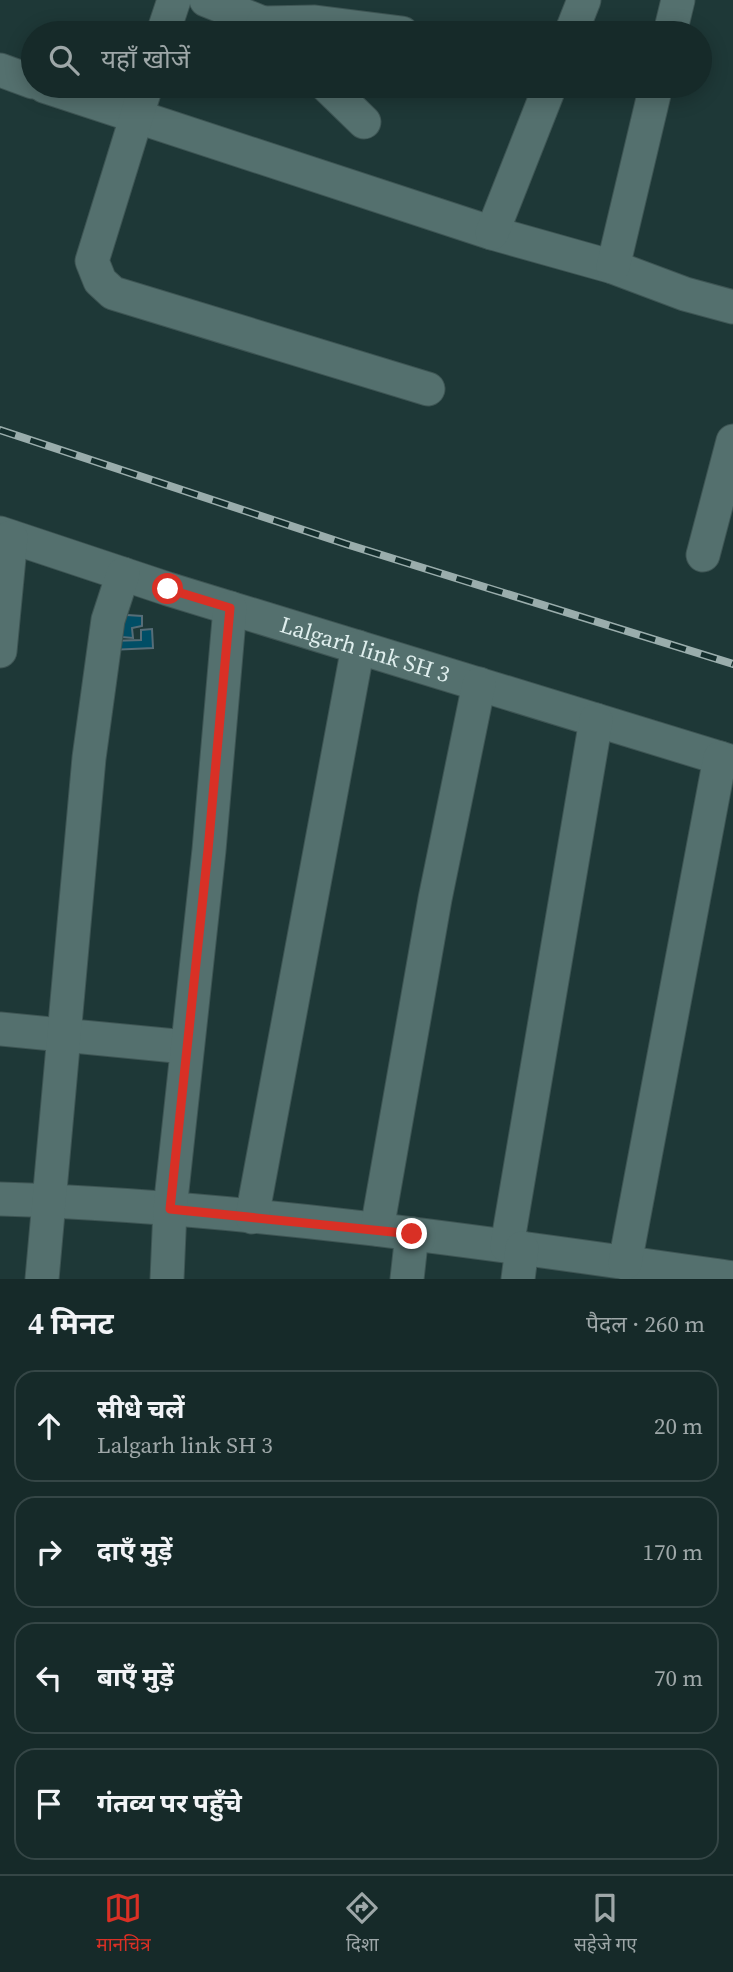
<!DOCTYPE html>
<html lang="hi">
<head>
<meta charset="utf-8">
<style>
	:root { --surface:#162a29; --page:#1f3231; --text:#f1f3f6; --muted:#9ea7a8; --line:#354646; --accent:#d93025 }
	body { margin:0; font-family:"Source Serif 4","Noto Sans Devanagari",serif; background:var(--page); color:var(--text) }
	.stop { position:absolute; width:21px; height:21px; margin:-16px; border:5px solid #d93025; border-radius:50%; background:#fff }
	.stop.end { background:#d93025; border-color:#fff; box-shadow:0 2px 7px #0008 }
	.list { margin:0; padding:0; list-style:none }
	h2 { display:flex; justify-content:space-between; align-items:center; height:91px; margin:0; padding:0 28px; font-size:30px }
	h2 small { font-size:23px; font-weight:400; color:var(--muted) }
	.list li { display:grid; grid-template-columns:46px 1fr auto; gap:21px; align-items:center; box-sizing:border-box; height:112px; margin:0 14px 14px; padding:0 14px; border:2px solid var(--line); border-radius:21px }
	.list b { display:block; font-size:26px; white-space:nowrap }
	.list p { margin:0; font-size:23px; white-space:nowrap; color:var(--muted) }
	.list em { font-size:23px; font-style:normal; color:var(--muted) }
	.icon { flex:none; width:38px; height:38px; fill:none; stroke:currentColor; stroke-width:2; stroke-linecap:round; stroke-linejoin:round }
	.map { position:relative; flex:none; width:733px; height:1279px; overflow:hidden }
	.search { position:absolute; background:var(--surface); box-shadow:0 4px 18px #0003; left:21px; right:21px; top:21px; height:77px; display:flex; align-items:center; gap:18px; box-sizing:border-box; padding:0 24px; border-radius:38px; color:var(--muted); font-size:26px }
	.sheet { height:595px; background:var(--surface) }
	nav { display:flex; justify-content:space-around; align-items:center; box-sizing:border-box; height:98px; border-top:2px solid var(--line); background:var(--surface); font-size:19px; color:var(--muted) }
	nav a { display:grid; justify-items:center; gap:4px }
	nav .on { color:var(--accent) }
	.map>svg:first-child { display:block }
	.building { fill:#004e66; stroke:#566d77; stroke-width:2 }
	.lines { fill:none; stroke-linecap:round; stroke-linejoin:round }
	.minor-casing { stroke:#3e5554; stroke-width:35 }
	.minor { stroke:#54706e; stroke-width:33 }
	.rail-casing { stroke:#9aadac; stroke-width:8 }
	.rail { stroke:#142e2d; stroke-width:5; stroke-dasharray:16; stroke-linecap:butt }
	.route { stroke:#d93025; stroke-width:9 }
	.labels { text-anchor:middle; stroke-width:5; stroke-linejoin:round; paint-order:stroke }
	.street-label { font-size:23px; fill:#dfeeed; stroke:#142e2d }
</style>
</head>
<body>
<div class="map">
<svg width="733" height="1279" viewBox="0 0 733 1279">
	<rect width="100%" height="100%" fill="#1e3837"/>
	<path class="building" d="M 111,614 L 142,616 L 142,626 L 132,628 L 133,638 L 109,636 Z
		M 152,629 L 153,648 L 110,650 L 110,641 L 141,640 L 141,630 Z"/>
	<g class="lines">
		<g class="minor-casing">
			<g id="minor">
				<path d="M 206,0 L 263,23 L 273,33"/>
				<path d="M 263,23 L 315,22 L 402,33"/>
				<path d="M 163,33 L 174,0"/>
				<path d="M 571,33 L 584,0"/>
				<path d="M 670,33 L 678,0"/>
				<path d="M 0,70 L 33,82"/>
				<path d="M 44,86 L 492,233 L 613,267 L 685,294 L 733,307"/>
				<path d="M 146,86 L 92,261 L 100,281 L 113,293 L 428,389"/>
				<path d="M 327,86 L 364,122"/>
				<path d="M 492,233 L 550,86"/>
				<path d="M 613,267 L 656,86"/>
				<path id="s1" d="M 0,533 L 168,589 L 733,762"/>
				<path d="M 703,555 L 733,441"/>
				<path d="M 0,651 L 11,537"/>
				<path d="M 0,1029 L 186,1047"/>
				<path d="M 0,1199 C 246,1207 490,1243 733,1278"/>
				<path d="M 252,1217 L 358,647"/>
				<path d="M 377,1229 L 435,899 L 479,684"/>
				<path d="M 507,1246 L 596,720"/>
				<path d="M 625,1263 L 720,758"/>
				<path d="M 42,1279 L 89,758 L 108,620 L 123,574"/>
				<path d="M 167,1279 L 170,1209 L 209,850 L 230,608"/>
				<path d="M 407,1279 L 412,1234"/>
				<path d="M 518,1279 L 522,1248"/>
			</g>
		</g>
		<use href="#minor" class="minor"/>
		<g class="rail-casing">
			<path id="rail" d="M 0,430 L 346,544 L 733,664"/>
		</g>
		<use href="#rail" class="rail"/>
	</g>
	<g class="lines">
		<path class="route" d="M 168,589 L 230,608 L 208,850 L 170,1209 L 412,1234"/>
	</g>
	<g class="labels">
		<g class="street-label">
			<text dy="8" stroke="none"><textPath href="#s1" startOffset="383">Lalgarh link SH 3</textPath></text>
		</g>
	</g>
</svg>
<div class="stop" style="left:168px;top:589px"></div>
<div class="stop end" style="left:412px;top:1234px"></div>
<div class="search"><svg class="icon" aria-label="search" viewBox="0 0 24 24"><circle cx="10" cy="10" r="6"/><path d="M15 15l6 6"/></svg>यहाँ खोजें</div>
</div>
<section class="sheet">
<h2>4 मिनट<small>पैदल · 260 m</small></h2>
<ul class="list">
<li><svg class="icon" aria-label="ahead" viewBox="0 0 24 24"><path d="M12 20V5M6 11l6-6 6 6"/></svg><div><b>सीधे चलें</b><p>Lalgarh link SH 3</p></div><em>20 m</em></li>
<li><svg class="icon" aria-label="right" viewBox="0 0 24 24"><path d="M7 20v-9h11M14 6l5 5-5 5"/></svg><div><b>दाएँ मुड़ें</b></div><em>170 m</em></li>
<li><svg class="icon" aria-label="left" viewBox="0 0 24 24"><path d="M17 20v-9H6M10 6l-5 5 5 5"/></svg><div><b>बाएँ मुड़ें</b></div><em>70 m</em></li>
<li><svg class="icon" aria-label="arrive" viewBox="0 0 24 24"><path d="M6 21V4h12l-3 4 3 4H6"/></svg><div><b>गंतव्य पर पहुँचे</b></div></li>
</ul>
</section>
<nav>
<a class="on"><svg class="icon" aria-label="map" viewBox="0 0 24 24"><path d="M3 6l6-2 6 2 6-2v14l-6 2-6-2-6 2zM9 4v14M15 6v14"/></svg>मानचित्र</a>
<a><svg class="icon" aria-label="directions" viewBox="0 0 24 24"><path d="M12 3l9 9-9 9-9-9zM9 14v-3h6M13 9l2 2-2 2"/></svg>दिशा</a>
<a><svg class="icon" aria-label="saved" viewBox="0 0 24 24"><path d="M7 4h10v16l-5-4-5 4z"/></svg>सहेजे गए</a>
</nav>
</body>
</html>
